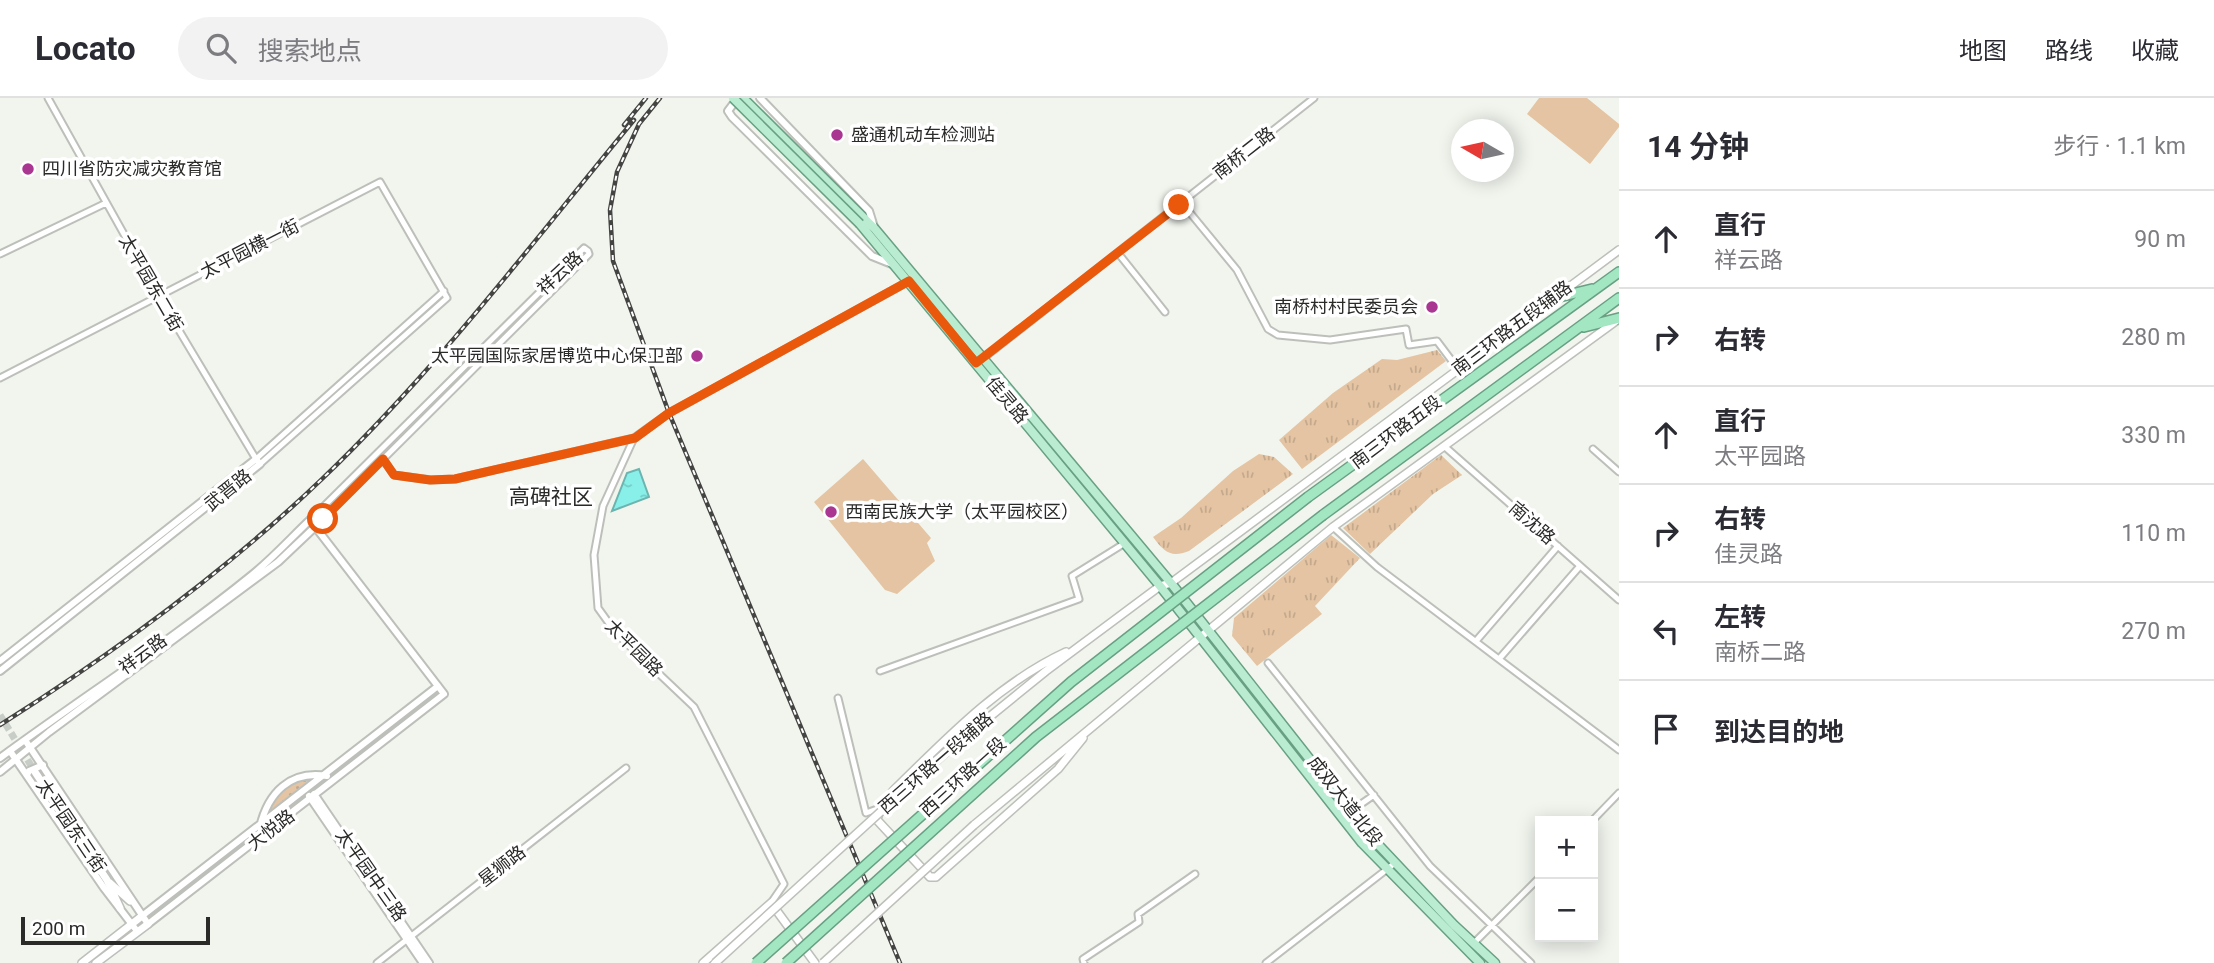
<!DOCTYPE html>
<html lang="zh">
<head>
<meta charset="utf-8">
<style>
	:root { --surface:#fff; --page:#f2f2f3; --text:#2b2b33; --muted:#7c7c81; --line:#e1e1e2 }
	body { margin:0; font-family:Roboto,"Noto Sans SC",sans-serif; background:var(--page); color:var(--text) }
	.controls { position:absolute; right:21px; bottom:21px; display:grid; overflow:hidden; border-radius:0px; box-shadow:0 4px 18px #0003 }
	.controls button { width:63px; height:63px; display:grid; place-items:center; padding:0; border:0; border-bottom:2px solid var(--line); background:var(--surface); color:var(--text); font:35px sans-serif }
	.compass { position:absolute; left:1451px; top:21px; width:63px; height:63px; border-radius:50%; background:var(--surface); box-shadow:0 4px 18px #0003; rotate:279deg }
	.scale { position:absolute; left:21px; bottom:18px; width:189px; box-sizing:border-box; padding-left:7px; border:4px solid #2a2b29; border-top:0; font-size:19px; line-height:24px; white-space:nowrap; color:#2a2b29; -webkit-text-stroke:5px #fff; paint-order:stroke }
	.stop { position:absolute; width:21px; height:21px; margin:-16px; border:5px solid #ea580c; border-radius:50%; background:#fff }
	.stop.end { background:#ea580c; border-color:#fff; box-shadow:0 2px 7px #0008 }
	.list { margin:0; padding:0; list-style:none }
	h2 { display:flex; justify-content:space-between; align-items:center; height:91px; margin:0; padding:0 28px; font-size:30px }
	h2 small { font-size:23px; font-weight:400; color:var(--muted) }
	.list li { display:grid; grid-template-columns:46px 1fr auto; gap:21px; align-items:center; box-sizing:border-box; height:98px; padding:0 28px; border-top:2px solid var(--line) }
	.list b { display:block; font-size:26px; white-space:nowrap }
	.list p { margin:0; font-size:23px; white-space:nowrap; color:var(--muted) }
	.list em { font-size:23px; font-style:normal; color:var(--muted) }
	.icon { flex:none; width:38px; height:38px; fill:none; stroke:currentColor; stroke-width:2; stroke-linecap:round; stroke-linejoin:round }
	.map { position:relative; flex:none; width:1619px; height:865px; overflow:hidden }
	header { display:flex; align-items:center; gap:42px; box-sizing:border-box; height:98px; padding:0 35px; background:var(--surface); border-bottom:2px solid var(--line) }
	header strong { font-size:33px }
	nav { display:flex; gap:38px; margin-inline-start:auto; font-size:24px }
	.search { width:490px; height:63px; background:var(--page); display:flex; align-items:center; gap:18px; box-sizing:border-box; padding:0 24px; border-radius:38px; color:var(--muted); font-size:26px }
	main { display:flex }
	aside { flex:1; background:var(--surface) }
	.map>svg:first-child { display:block }
	.grass { fill:url(#grass-dots) }
	.park { fill:url(#park-tufts) }
	.garden { fill:#e4c4a2 }
	.water { fill:url(#water-ripples); stroke:#6cb4af; stroke-width:2 }
	.lines { fill:none; stroke-linecap:round; stroke-linejoin:round }
	.secondary-tunnel { stroke:#c9cdc7; stroke-width:7; stroke-dasharray:7 3.5; stroke-linecap:butt }
	.minor-casing { stroke:#bdc0ba; stroke-width:9 }
	.tertiary-casing { stroke:#bdc0ba; stroke-width:10 }
	.secondary-casing { stroke:#bdc0ba; stroke-width:10 }
	.primary-casing { stroke:#69a083; stroke-width:11 }
	.trunk-casing { stroke:#69a083; stroke-width:12 }
	.minor { stroke:#fff; stroke-width:5 }
	.tertiary { stroke:#fff; stroke-width:6 }
	.secondary { stroke:#fff; stroke-width:7 }
	.primary { stroke:#b9ecd1; stroke-width:8 }
	.trunk { stroke:#a2e6c2; stroke-width:9 }
	.rail-casing { stroke:#444542; stroke-width:4.5 }
	.rail { stroke:#fff; stroke-width:2; stroke-dasharray:5; stroke-linecap:butt }
	.secondary-bridge-casing { stroke:#bdc0ba; stroke-width:10; stroke-linecap:butt }
	.primary-bridge-casing { stroke:#69a083; stroke-width:11; stroke-linecap:butt }
	.trunk-bridge-casing { stroke:#69a083; stroke-width:12; stroke-linecap:butt }
	.secondary-bridge { stroke:#fff; stroke-width:7 }
	.primary-bridge { stroke:#b9ecd1; stroke-width:8 }
	.trunk-bridge { stroke:#a2e6c2; stroke-width:9 }
	.route { stroke:#ea580c; stroke-width:9 }
	.poi-dot { fill:#a93792; stroke:#fff; stroke-width:2.5 }
	.labels { text-anchor:middle; stroke-width:7; stroke-linejoin:round; paint-order:stroke }
	.poi-label { font-size:18px; fill:#2a2b29; stroke:#fff; text-anchor:start }
	.street-label { font-size:18px; fill:#2a2b29; stroke:#fff }
	.quarter-label { font-size:21px; fill:#2a2b29; stroke:#fff }
</style>
</head>
<body>
<header>
<strong>Locato</strong>
<div class="search"><svg class="icon" aria-label="search" viewBox="0 0 24 24"><circle cx="10" cy="10" r="6"/><path d="M15 15l6 6"/></svg>搜索地点</div>
<nav><a>地图</a><a>路线</a><a>收藏</a></nav>
</header>
<main>
<div class="map">
<svg width="1619" height="865" viewBox="0 0 1619 865">
	<defs>
		<pattern id="grass-dots" width="8" height="8" patternUnits="userSpaceOnUse" patternTransform="scale(1.75)"><rect width="8" height="8" fill="#e4c4a2"/><path d="M2 2h.1M6 6h.1" fill="none" stroke="#c4a98c" stroke-width="1.8" stroke-linecap="round"/></pattern>
		<pattern id="park-tufts" width="24" height="20" patternUnits="userSpaceOnUse" patternTransform="scale(1.75)"><rect width="24" height="20" fill="#e4c4a2"/><path d="M3 7l-1-3M5 7V3M7 7l1-3M15 17l-1-3M17 17v-4M19 17l1-3" fill="none" stroke="#c4a98c"/></pattern>
		<pattern id="water-ripples" width="26" height="14" patternUnits="userSpaceOnUse" patternTransform="scale(1.75)"><rect width="26" height="14" fill="#89efe9"/><path d="M2 4q2-2 4 0t4 0M15 11q2-2 4 0t4 0" fill="none" stroke="#76cdc8"/></pattern>
	</defs>
	<rect width="100%" height="100%" fill="#f1f5ee"/>
	<path class="grass" d="M 314,679 L 268,715 C 278,692 291,684 314,679 Z"/>
	<path class="park" d="M 1437,252 L 1446,263 L 1302,371 L 1279,342 L 1333,295 L 1382,261 L 1397,262 Z
		M 1259,356 L 1274,359 L 1293,376 L 1189,453 C 1171,460 1164,454 1153,439 L 1181,420 L 1233,373 Z
		M 1441,357 L 1462,377 L 1433,396 L 1370,456 L 1343,430 Z
		M 1331,437 L 1360,460 L 1315,508 L 1322,516 L 1257,568 L 1232,538 L 1234,520 Z"/>
	<path class="garden" d="M 1539,0 L 1587,0 L 1619,26 L 1619,29 L 1590,66 L 1527,16 Z
		M 863,361 L 931,440 L 927,445 L 935,463 L 897,496 L 885,492 L 814,404 Z"/>
	<path class="water" d="M 639,371 L 649,399 L 612,413 L 627,375 Z"/>
	<g class="lines">
		<path class="secondary-tunnel" d="M 0,617 L 35,674"/>
		<g class="minor-casing">
			<path id="minor" d="M 48,0 L 159,199 L 256,361 L 444,193
				M 1182,105 L 1237,172 L 1268,231 L 1278,237 L 1330,242 L 1406,231 L 1409,247 L 1437,243 L 1458,271
				M 1118,155 L 1165,214
				M 0,156 L 106,105
				M 981,262 L 1314,0
				M 0,280 L 380,84 L 447,200 L 260,366
				M 1444,348 L 1619,502
				M 1593,351 L 1619,374
				M 383,361 L 394,377 L 431,382 L 455,381 L 634,340
				M 310,422 L 584,150 L 588,153 L 589,156 L 316,428
				M 1333,429 L 1377,469 L 1619,652
				M 1476,543 L 1558,448
				M 1499,561 L 1580,468
				M 1268,565 L 1430,768 L 1531,865
				M 880,573 L 1079,501 L 1072,478 L 1125,445
				M 838,600 L 866,715 L 880,710
				M 1351,713 L 1374,697
				M 1592,723 L 1619,695
				M 771,805 L 784,786 L 694,609 L 616,535 L 598,510 L 594,457 L 603,408 L 634,340 L 669,315 L 911,182
				M 1474,845 L 1540,779
				M 377,865 L 626,670
				M 1084,865 L 1083,861 L 1139,824 L 1138,816 L 1195,776
				M 1266,865 L 1395,765"/>
		</g>
		<g class="tertiary-casing">
			<path id="tertiary" d="M 760,0 L 869,113 L 874,129
				M 737,1 L 728,13 L 732,19 L 872,158 L 892,166
				M 0,563 L 256,361 L 260,366 L 0,573
				M 10,653 L 104,790 L 137,833
				M 0,660 C 83,599 172,542 252,477 C 272,461 291,440 310,422 L 444,596 L 148,826 L 25,642
				M 0,674 L 49,634 L 278,464 L 316,428
				M 27,677 L 29,673 L 43,667
				M 314,696 L 429,865
				M 309,698 L 423,865
				M 260,729 C 268,695 290,672 327,678
				M 142,818 L 438,588"/>
		</g>
		<g class="secondary-casing">
			<path id="secondary" d="M 1066,554 C 999,585 946,641 893,693 L 880,710 L 877,722 L 930,779 L 936,779 L 1058,671 L 1083,640
				M 945,655 L 1046,573 L 1160,488 L 1171,485 L 1619,152
				M 35,674 L 107,782 L 120,810
				M 974,727 L 1333,429 L 1616,223
				M 110,785 L 130,803
				M 82,865 L 142,818
				M 96,865 L 148,826
				M 703,865 L 771,805 L 815,865"/>
		</g>
		<g class="primary-casing">
			<path id="primary" d="M 743,0 L 875,131 L 1171,485 L 1371,739 L 1454,827 L 1495,865
				M 860,126 L 1160,488 L 1362,745 L 1480,865"/>
		</g>
		<g class="trunk-casing">
			<path id="trunk" d="M 1551,201 L 1592,191
				M 1584,229 L 1619,220
				M 1308,399 L 1619,174
				M 1323,417 L 1619,200"/>
		</g>
		<use href="#minor" class="minor"/>
		<use href="#tertiary" class="tertiary"/>
		<use href="#secondary" class="secondary"/>
		<use href="#primary" class="primary"/>
		<use href="#trunk" class="trunk"/>
		<g class="rail-casing">
			<path id="rail" d="M 660,0 L 639,26 L 617,74 L 610,112 L 613,163 L 669,315 L 900,865
				M 624,27 L 646,0
				M 0,627 C 115,554 224,475 322,381 C 437,271 533,144 634,22"/>
		</g>
		<use href="#rail" class="rail"/>
		<g class="secondary-bridge-casing">
			<path id="secondary-bridge" d="M 715,865 L 945,655
				M 823,865 L 974,727"/>
		</g>
		<g class="primary-bridge-casing">
			<path id="primary-bridge" d="M 733,0 L 860,126"/>
		</g>
		<g class="trunk-bridge-casing">
			<path id="trunk-bridge" d="M 756,865 L 1071,584 L 1308,399
				M 786,865 L 1036,639 L 1323,417"/>
		</g>
		<use href="#secondary-bridge" class="secondary-bridge"/>
		<use href="#primary-bridge" class="primary-bridge"/>
		<use href="#trunk-bridge" class="trunk-bridge"/>
	</g>
	<g class="lines">
		<path class="route" d="M 323,421 L 383,361 L 394,377 L 430,382 L 455,381 L 635,340 L 669,315 L 909,183 L 976,265 L 1179,107"/>
	</g>
	<g class="poi-dot">
		<circle cx="837" cy="37" r="7"/>
		<circle cx="28" cy="71" r="7"/>
		<circle cx="1432" cy="209" r="7"/>
		<circle cx="697" cy="258" r="7"/>
		<circle cx="831" cy="414" r="7"/>
	</g>
	<g class="labels">
		<g class="poi-label">
			<text x="851" y="43">盛通机动车检测站</text>
			<text x="42" y="77">四川省防灾减灾教育馆</text>
			<text x="1418" y="215" text-anchor="end">南桥村村民委员会</text>
			<text x="683" y="264" text-anchor="end">太平园国际家居博览中心保卫部</text>
			<text x="845" y="420">西南民族大学（太平园校区）</text>
		</g>
		<g class="street-label">
			<text transform="translate(1244 55) rotate(-38)" y="6">南桥二路</text>
			<text transform="translate(250 151) rotate(-27)" y="6">太平园横一街</text>
			<text transform="translate(560 175) rotate(-43)" y="6">祥云路</text>
			<text transform="translate(151 185) rotate(60)" y="6">太平园东二街</text>
			<text transform="translate(1512 230) rotate(-37)" y="6">南三环路五段辅路</text>
			<text transform="translate(1007 302) rotate(50)" y="6">佳灵路</text>
			<text transform="translate(1396 334) rotate(-37)" y="6">南三环路五段</text>
			<text transform="translate(228 392) rotate(-39)" y="6">武晋路</text>
			<text transform="translate(1532 425) rotate(41)" y="6">南沈路</text>
			<text transform="translate(634 550) rotate(45)" y="6">太平园路</text>
			<text transform="translate(143 556) rotate(-36)" y="6">祥云路</text>
			<text transform="translate(936 665) rotate(-41)" y="6">西三环路一段辅路</text>
			<text transform="translate(963 679) rotate(-42)" y="6">西三环路一段</text>
			<text transform="translate(1345 703) rotate(52)" y="6">成双大道北段</text>
			<text transform="translate(71 728) rotate(56)" y="6">太平园东三街</text>
			<text transform="translate(271 732) rotate(-38)" y="6">大悦路</text>
			<text transform="translate(502 768) rotate(-38)" y="6">星狮路</text>
			<text transform="translate(371 777) rotate(55)" y="6">太平园中三路</text>
		</g>
		<g class="quarter-label">
			<text x="551" y="406">高碑社区</text>
		</g>
	</g>
</svg>
<div class="controls">
<button>+</button>
<button>−</button>
</div>
<svg class="compass" viewBox="-18 -18 36 36"><path d="M0-13l5 13h-10z" fill="#e53935"/><path d="M0 13l5-13h-10z" fill="#7c7c81"/></svg>
<div class="scale">200 m</div>
<div class="stop" style="left:323px;top:421px"></div>
<div class="stop end" style="left:1179px;top:107px"></div>
</div>
<aside>
<h2>14 分钟<small>步行 · 1.1 km</small></h2>
<ul class="list">
<li><svg class="icon" aria-label="ahead" viewBox="0 0 24 24"><path d="M12 20V5M6 11l6-6 6 6"/></svg><div><b>直行</b><p>祥云路</p></div><em>90 m</em></li>
<li><svg class="icon" aria-label="right" viewBox="0 0 24 24"><path d="M7 20v-9h11M14 6l5 5-5 5"/></svg><div><b>右转</b></div><em>280 m</em></li>
<li><svg class="icon" aria-label="ahead" viewBox="0 0 24 24"><path d="M12 20V5M6 11l6-6 6 6"/></svg><div><b>直行</b><p>太平园路</p></div><em>330 m</em></li>
<li><svg class="icon" aria-label="right" viewBox="0 0 24 24"><path d="M7 20v-9h11M14 6l5 5-5 5"/></svg><div><b>右转</b><p>佳灵路</p></div><em>110 m</em></li>
<li><svg class="icon" aria-label="left" viewBox="0 0 24 24"><path d="M17 20v-9H6M10 6l-5 5 5 5"/></svg><div><b>左转</b><p>南桥二路</p></div><em>270 m</em></li>
<li><svg class="icon" aria-label="arrive" viewBox="0 0 24 24"><path d="M6 21V4h12l-3 4 3 4H6"/></svg><div><b>到达目的地</b></div></li>
</ul>
</aside>
</main>
</body>
</html>
